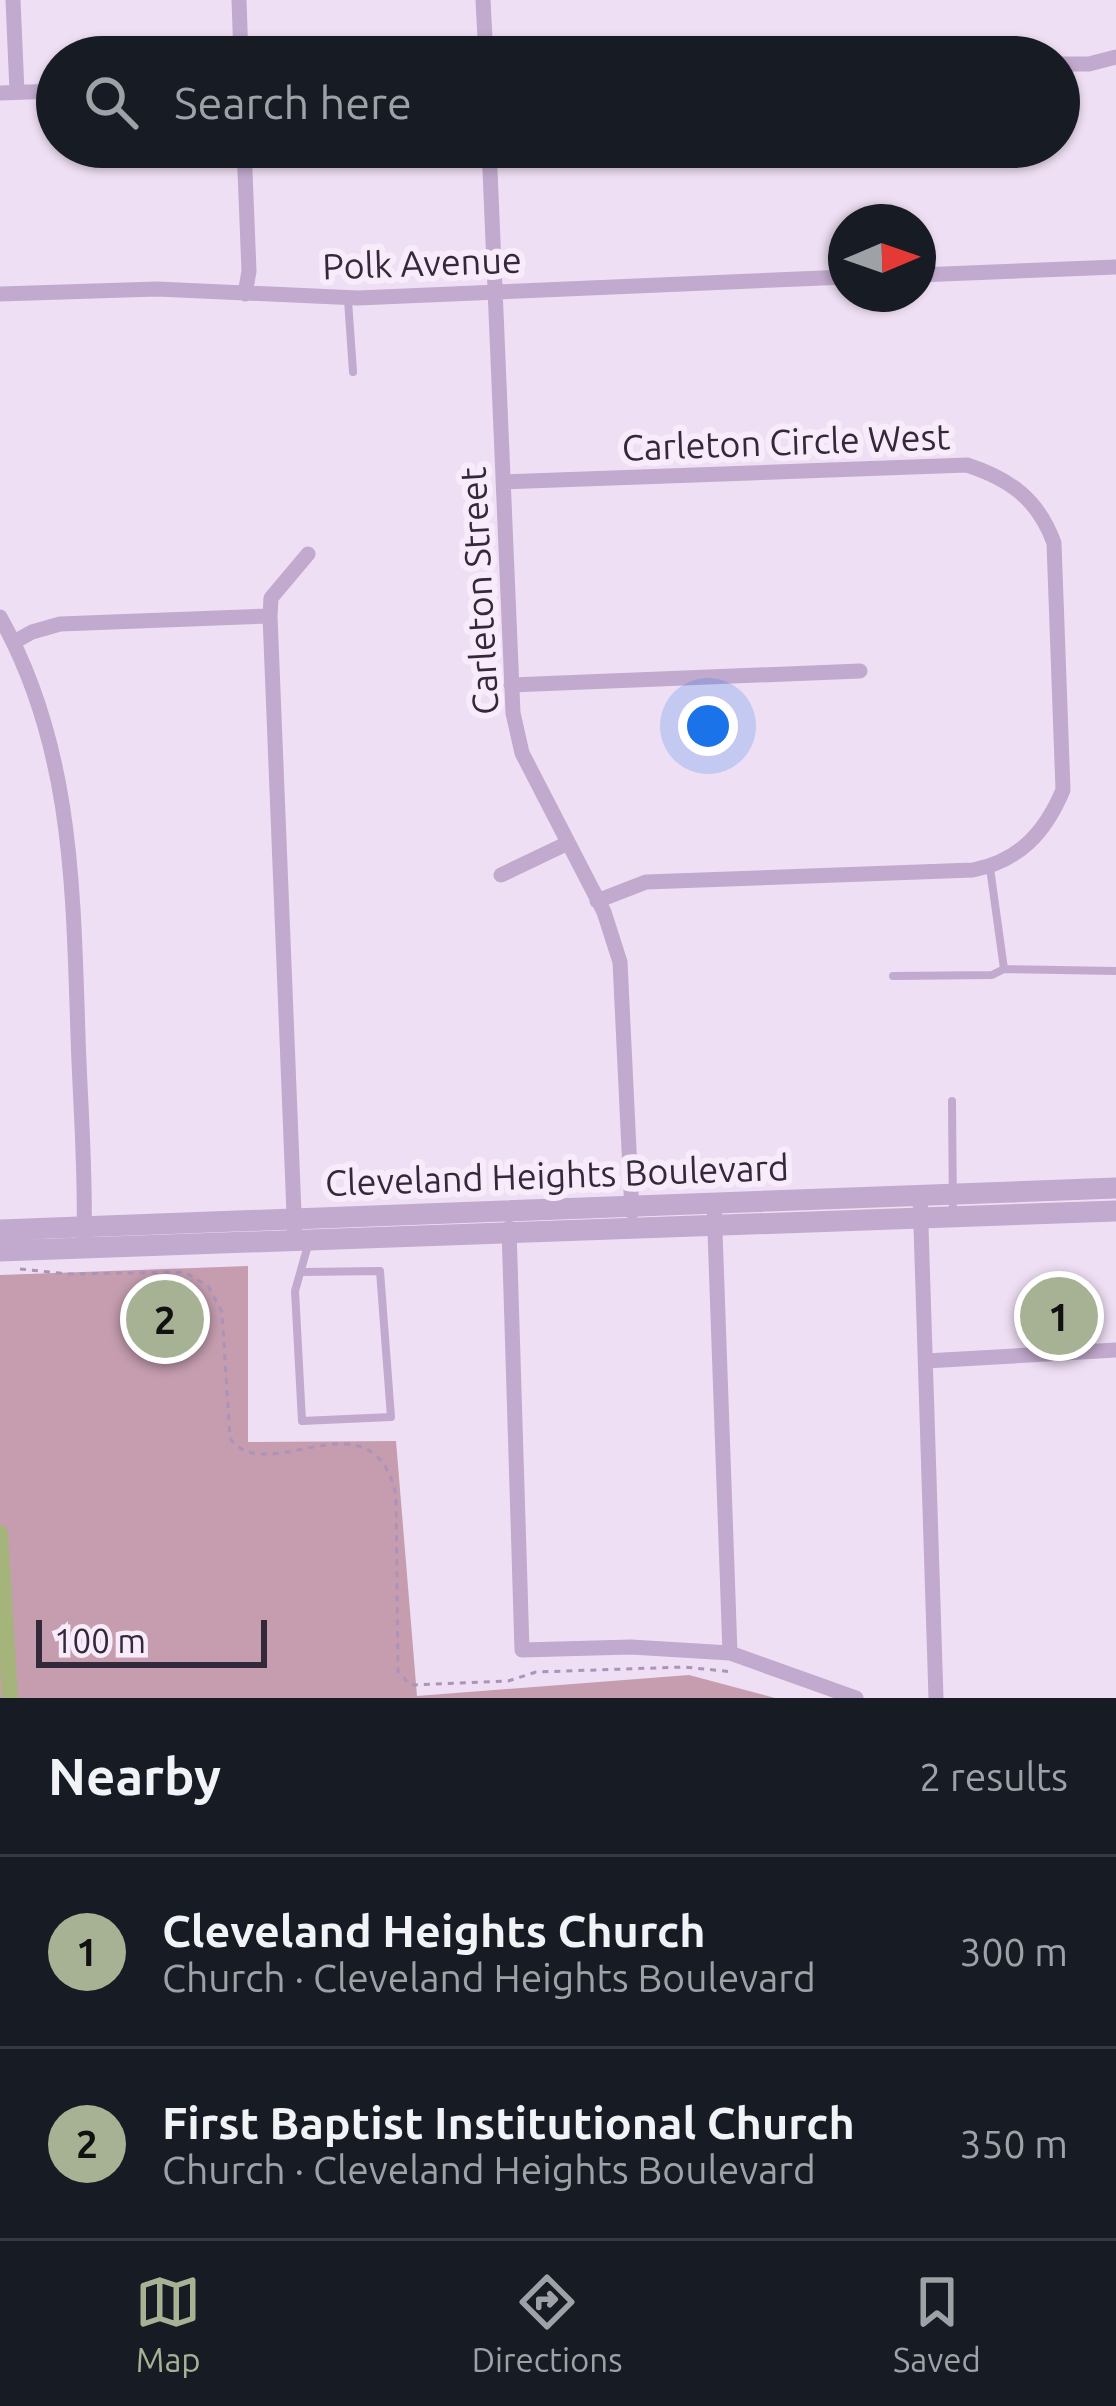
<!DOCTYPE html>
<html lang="en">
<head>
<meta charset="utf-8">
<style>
	:root { --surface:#171b24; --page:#20242c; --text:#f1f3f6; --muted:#9ea1a6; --line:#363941; --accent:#a7b194 }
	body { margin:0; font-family:Ubuntu,sans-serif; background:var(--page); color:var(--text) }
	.compass { position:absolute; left:828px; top:204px; width:108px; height:108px; border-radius:50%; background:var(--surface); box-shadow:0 3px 9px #0004; rotate:88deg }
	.scale { position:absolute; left:36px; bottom:30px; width:231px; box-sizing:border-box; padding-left:12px; border:6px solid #33293b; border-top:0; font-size:33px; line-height:42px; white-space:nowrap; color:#33293b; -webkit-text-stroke:9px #f8ecfb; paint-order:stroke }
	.you { position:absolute; left:708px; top:726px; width:42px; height:42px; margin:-30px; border:9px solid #fff; border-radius:50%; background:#1a73e8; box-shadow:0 0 0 18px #1a73e833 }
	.badge { display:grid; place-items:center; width:78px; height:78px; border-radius:50%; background:var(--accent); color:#111; font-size:39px; font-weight:700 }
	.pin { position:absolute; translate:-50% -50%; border:6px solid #fff; box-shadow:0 3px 12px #0006 }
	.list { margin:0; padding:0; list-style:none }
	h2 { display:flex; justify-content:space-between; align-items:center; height:156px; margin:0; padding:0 48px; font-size:51px }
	h2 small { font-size:39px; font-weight:400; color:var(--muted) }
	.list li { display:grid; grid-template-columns:78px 1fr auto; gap:36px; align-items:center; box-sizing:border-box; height:192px; padding:0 48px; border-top:3px solid var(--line) }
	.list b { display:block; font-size:45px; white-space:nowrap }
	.list p { margin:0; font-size:39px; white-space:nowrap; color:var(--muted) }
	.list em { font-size:39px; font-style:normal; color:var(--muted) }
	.icon { flex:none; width:66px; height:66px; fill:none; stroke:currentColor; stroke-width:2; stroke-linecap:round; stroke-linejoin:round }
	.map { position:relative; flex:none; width:1116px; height:1698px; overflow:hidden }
	.search { position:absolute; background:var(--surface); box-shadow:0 3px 9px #0004; left:36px; right:36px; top:36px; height:132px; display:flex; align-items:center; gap:30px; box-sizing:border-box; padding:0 42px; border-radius:66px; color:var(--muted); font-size:45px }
	.sheet { height:540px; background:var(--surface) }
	nav { display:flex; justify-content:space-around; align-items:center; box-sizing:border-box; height:168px; border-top:3px solid var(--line); background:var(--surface); font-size:33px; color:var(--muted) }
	nav a { display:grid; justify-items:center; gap:6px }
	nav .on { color:var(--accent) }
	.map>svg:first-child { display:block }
	.grass { fill:#c59daf }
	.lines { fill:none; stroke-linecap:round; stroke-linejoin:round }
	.canal { stroke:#a5b47b; stroke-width:16 }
	.path { stroke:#ac93ba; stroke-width:3; stroke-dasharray:6 6; stroke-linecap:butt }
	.service { stroke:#c2a9ce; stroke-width:8 }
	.minor { stroke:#c2a9ce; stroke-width:15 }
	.tertiary { stroke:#c2a9ce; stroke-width:21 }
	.labels { text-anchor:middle; stroke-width:12; stroke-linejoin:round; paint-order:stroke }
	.street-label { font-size:36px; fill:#33293b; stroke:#f8ecfb }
</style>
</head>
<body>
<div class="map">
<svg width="1116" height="1698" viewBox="0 0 1116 1698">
	<rect width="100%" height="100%" fill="#efdff4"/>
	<path class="grass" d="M 248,1266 L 248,1442 L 396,1441 L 417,1696 L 689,1675 L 775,1698 L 0,1698 L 0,1275 Z"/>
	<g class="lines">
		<path class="canal" d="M 0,1533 L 10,1698"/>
		<path class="path" d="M 20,1269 L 69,1274 L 185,1272 L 208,1286 L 222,1312 L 230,1438 C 267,1491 372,1388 396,1495 L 398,1671 L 410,1685 L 508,1681 L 536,1672 L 684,1667 L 734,1672"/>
		<path class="service" d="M 348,300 L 353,372
			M 990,868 L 1004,969 L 1116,971
			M 893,976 L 992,975 L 1004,969
			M 952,1101 L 953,1216
			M 302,1272 L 380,1271 L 391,1417 L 302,1421 L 295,1291 L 308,1245"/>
		<path class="minor" d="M 13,0 L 17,92
			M 239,0 L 241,57
			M 483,0 L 486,57
			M 1059,64 L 1089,64 L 1116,57
			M 0,93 L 57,91
			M 244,147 L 249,271 L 245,294
			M 489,147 L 513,713 L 522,753 L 604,912 L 620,962 L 632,1212
			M 918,275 L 1116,267
			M 0,294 L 157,289 L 358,298 L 846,277
			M 503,482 L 967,465 C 1010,479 1038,499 1054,543 L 1063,790 C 1045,833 1019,861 973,870 L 646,882 L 597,901
			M 0,617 C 73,747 73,889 78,1035 C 80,1102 86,1170 84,1237
			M 14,642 L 32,632 L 60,624 L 270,616
			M 511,685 L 860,671
			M 501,875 L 568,843
			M 920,1195 L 936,1698
			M 714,1203 L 730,1653
			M 509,1228 L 522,1650 L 631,1647 L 730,1653 L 856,1698
			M 295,1238 L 270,616 L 271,598 L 308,554
			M 926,1361 L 1116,1350"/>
		<path class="tertiary" d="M 0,1230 L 1116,1188
			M 0,1251 L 1116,1211"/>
	</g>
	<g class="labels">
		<g class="street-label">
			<text transform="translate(422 263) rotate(-2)" y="13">Polk Avenue</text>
			<text transform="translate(786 442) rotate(-2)" y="13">Carleton Circle West</text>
			<text transform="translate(479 591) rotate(-93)" y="13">Carleton Street</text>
			<text transform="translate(557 1175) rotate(-2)" y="13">Cleveland Heights Boulevard</text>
		</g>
	</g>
</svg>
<svg class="compass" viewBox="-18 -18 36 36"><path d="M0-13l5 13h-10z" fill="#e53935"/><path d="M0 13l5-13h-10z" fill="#9ea1a6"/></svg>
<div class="scale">100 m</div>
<div class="you"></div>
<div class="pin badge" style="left:1059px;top:1316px">1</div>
<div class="pin badge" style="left:165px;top:1319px">2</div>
<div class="search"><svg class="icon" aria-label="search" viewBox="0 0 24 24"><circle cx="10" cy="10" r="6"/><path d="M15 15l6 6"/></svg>Search here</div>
</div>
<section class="sheet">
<h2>Nearby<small>2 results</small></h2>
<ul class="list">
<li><span class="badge">1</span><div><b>Cleveland Heights Church</b><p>Church · Cleveland Heights Boulevard</p></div><em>300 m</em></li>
<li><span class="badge">2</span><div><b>First Baptist Institutional Church</b><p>Church · Cleveland Heights Boulevard</p></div><em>350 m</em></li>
</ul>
</section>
<nav>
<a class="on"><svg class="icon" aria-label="map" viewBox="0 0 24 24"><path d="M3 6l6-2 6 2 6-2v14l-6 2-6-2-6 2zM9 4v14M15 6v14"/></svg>Map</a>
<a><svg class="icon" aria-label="directions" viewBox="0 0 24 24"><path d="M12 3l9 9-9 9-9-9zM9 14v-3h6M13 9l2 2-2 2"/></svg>Directions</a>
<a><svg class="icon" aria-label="saved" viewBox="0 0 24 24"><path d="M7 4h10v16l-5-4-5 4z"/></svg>Saved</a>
</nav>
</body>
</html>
